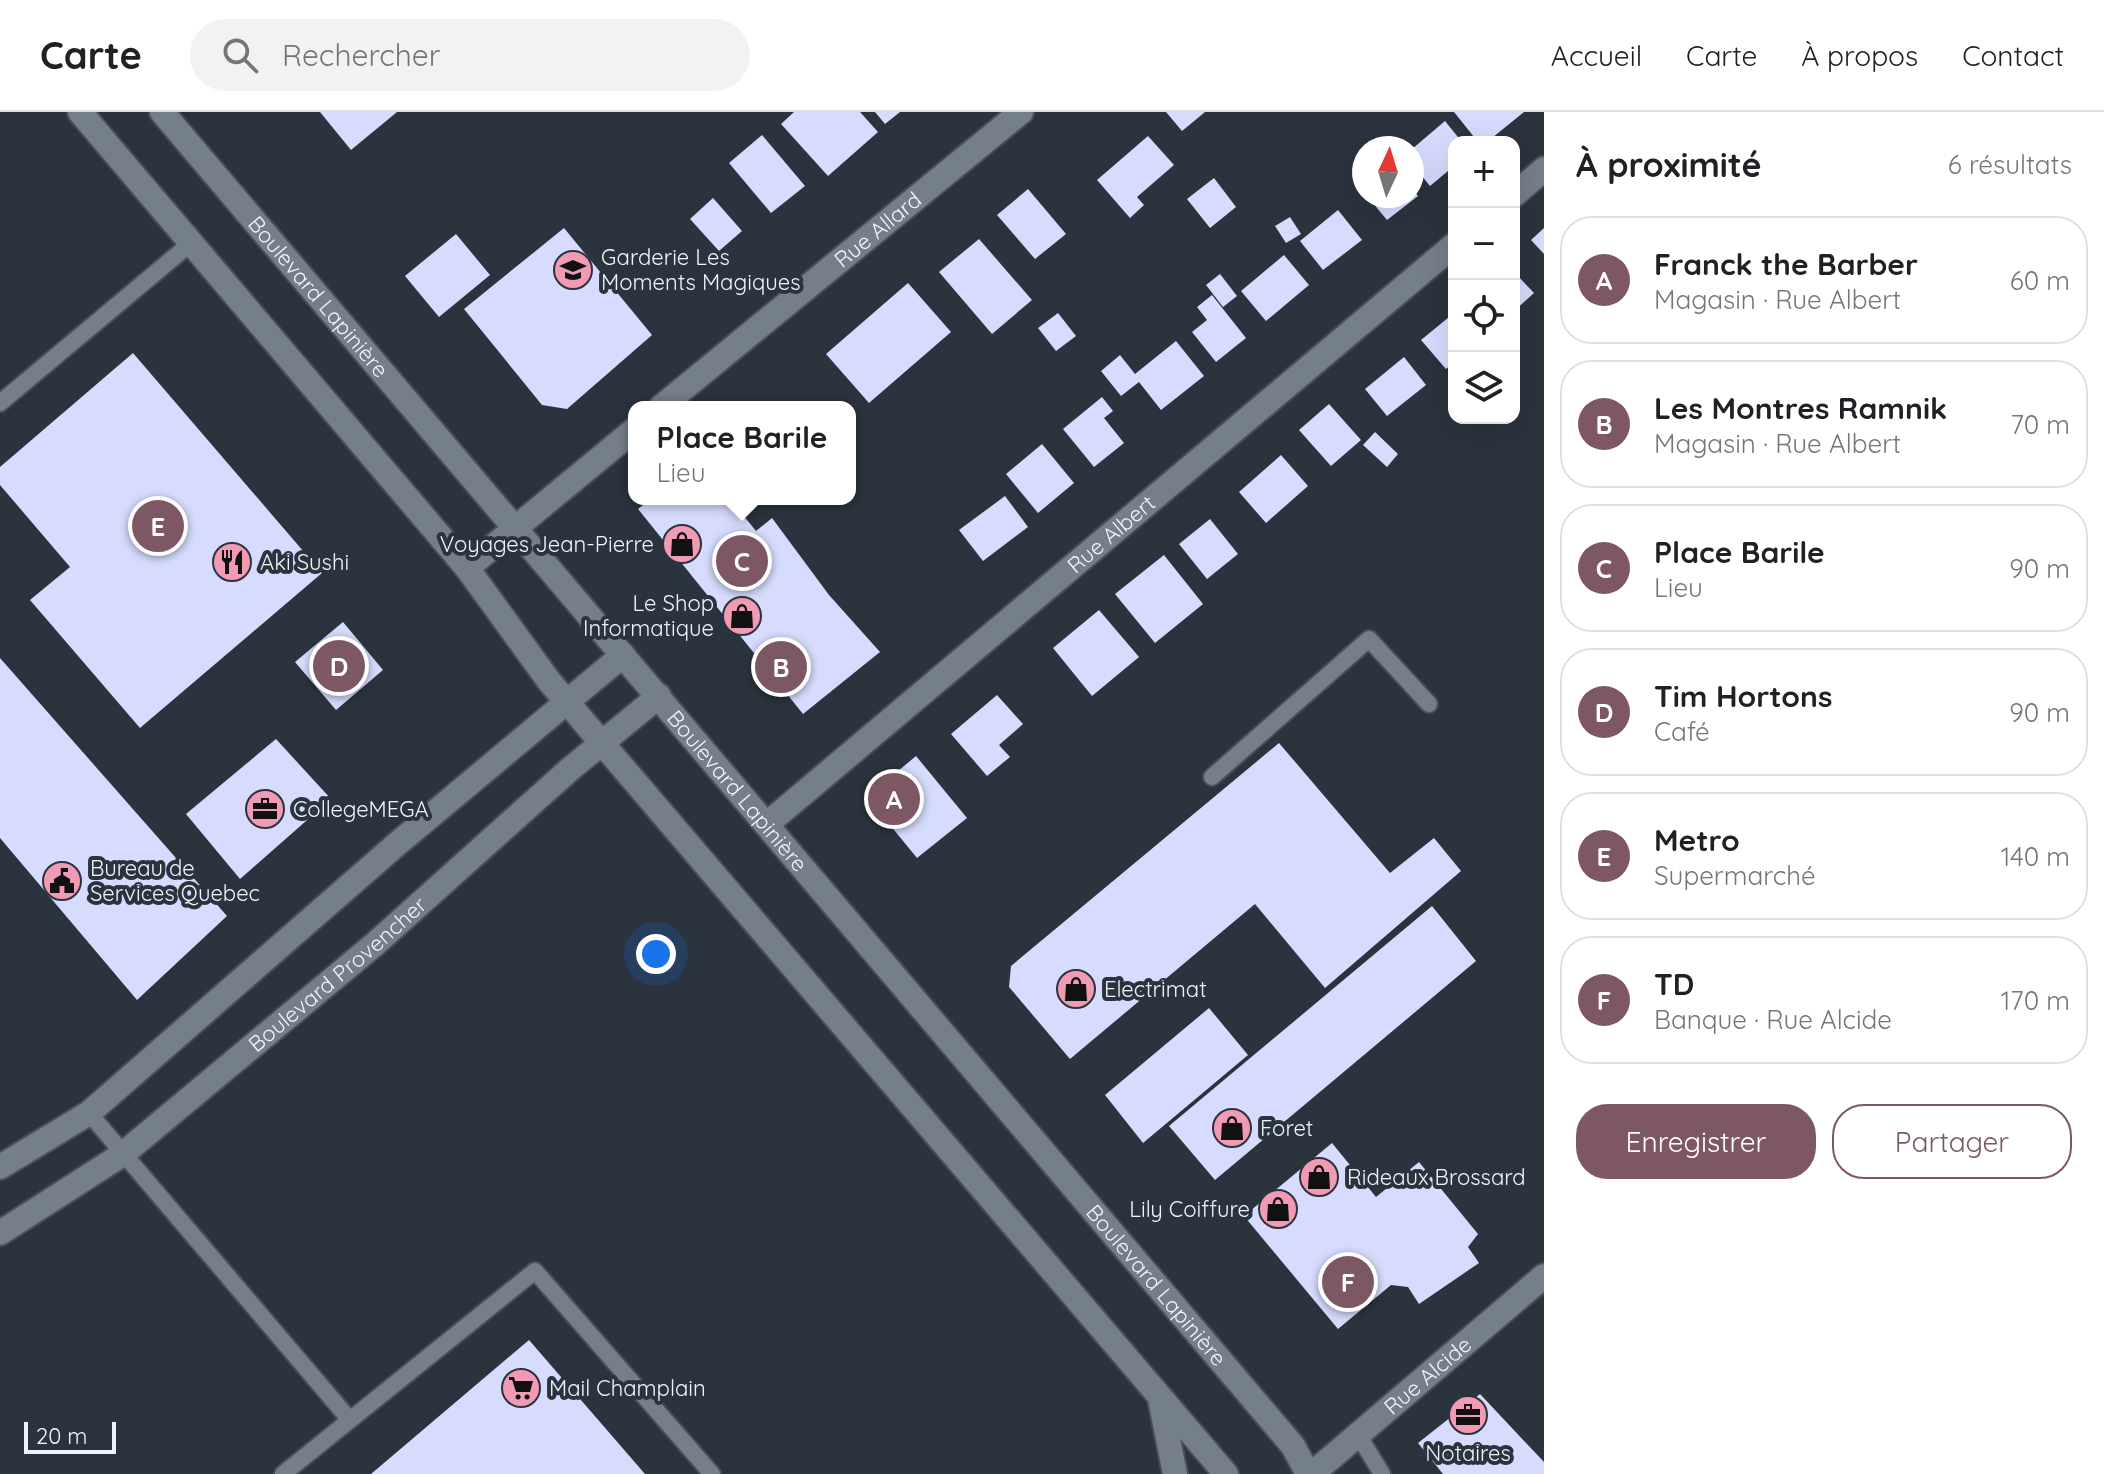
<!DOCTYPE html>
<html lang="fr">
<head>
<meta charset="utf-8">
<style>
	:root { --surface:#fff; --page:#f2f2f2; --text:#202124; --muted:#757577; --line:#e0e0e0; --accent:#7e5765 }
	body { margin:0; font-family:Quicksand,sans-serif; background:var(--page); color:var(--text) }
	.controls { position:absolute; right:24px; top:24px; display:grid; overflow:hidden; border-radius:16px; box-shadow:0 8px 32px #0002 }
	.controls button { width:72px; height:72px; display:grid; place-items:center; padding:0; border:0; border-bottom:2px solid var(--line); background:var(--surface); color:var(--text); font:40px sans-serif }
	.compass { position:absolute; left:1352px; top:24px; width:72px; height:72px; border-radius:50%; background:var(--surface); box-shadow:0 8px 32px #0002; rotate:4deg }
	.scale { position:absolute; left:24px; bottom:20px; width:92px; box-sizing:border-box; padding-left:8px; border:4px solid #eff4fc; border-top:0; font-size:22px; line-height:28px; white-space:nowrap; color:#eff4fc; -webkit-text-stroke:6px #2b333e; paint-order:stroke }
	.you { position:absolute; left:656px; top:842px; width:28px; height:28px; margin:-20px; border:6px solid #fff; border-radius:50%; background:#1a73e8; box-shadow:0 0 0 12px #1a73e833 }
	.badge { display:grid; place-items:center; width:52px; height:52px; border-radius:50%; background:var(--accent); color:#fff; font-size:26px; font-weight:700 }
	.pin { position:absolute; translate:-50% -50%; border:4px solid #fff; box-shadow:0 2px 8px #0006 }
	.popup { position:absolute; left:628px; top:289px; width:228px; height:104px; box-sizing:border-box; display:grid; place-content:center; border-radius:16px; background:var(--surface); filter:drop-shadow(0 2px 6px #0005); font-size:26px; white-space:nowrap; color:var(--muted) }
	.popup b { font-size:30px; color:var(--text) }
	.popup::after { content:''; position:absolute; left:50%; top:100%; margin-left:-16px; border:16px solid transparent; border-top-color:var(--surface) }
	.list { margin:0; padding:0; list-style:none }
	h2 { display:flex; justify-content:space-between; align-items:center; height:104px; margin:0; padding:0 32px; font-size:34px }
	h2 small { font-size:26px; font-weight:400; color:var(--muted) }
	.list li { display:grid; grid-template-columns:52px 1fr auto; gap:24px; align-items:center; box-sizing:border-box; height:128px; margin:0 16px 16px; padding:0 16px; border:2px solid var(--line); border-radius:32px }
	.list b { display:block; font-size:30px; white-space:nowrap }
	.list p { margin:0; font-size:26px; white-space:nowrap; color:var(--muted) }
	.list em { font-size:26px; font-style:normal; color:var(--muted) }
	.actions { display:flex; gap:16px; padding:24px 32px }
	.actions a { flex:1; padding:18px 0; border:2px solid var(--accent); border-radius:32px; text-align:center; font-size:28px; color:var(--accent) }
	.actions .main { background:var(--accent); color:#fff }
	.icon { flex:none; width:44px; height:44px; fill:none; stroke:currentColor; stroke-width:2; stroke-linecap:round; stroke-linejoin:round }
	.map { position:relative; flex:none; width:1544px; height:1362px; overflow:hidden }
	header { display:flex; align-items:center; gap:48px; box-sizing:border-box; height:112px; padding:0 40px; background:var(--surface); border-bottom:2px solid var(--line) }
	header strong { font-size:38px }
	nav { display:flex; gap:44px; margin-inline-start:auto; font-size:28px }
	.search { width:560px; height:72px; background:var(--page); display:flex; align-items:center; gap:20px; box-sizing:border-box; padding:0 28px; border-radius:44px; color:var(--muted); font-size:30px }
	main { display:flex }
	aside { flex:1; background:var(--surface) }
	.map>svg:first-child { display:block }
	.building { fill:#d7dcfe }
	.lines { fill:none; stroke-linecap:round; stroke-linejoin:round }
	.service-casing { stroke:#494f59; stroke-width:20 }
	.minor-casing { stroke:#494f59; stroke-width:28 }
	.tertiary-casing { stroke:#494f59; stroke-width:28 }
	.secondary-casing { stroke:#494f59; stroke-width:28 }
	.service { stroke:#757e8b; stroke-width:16 }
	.minor { stroke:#757e8b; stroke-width:24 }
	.tertiary { stroke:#757e8b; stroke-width:24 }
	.secondary { stroke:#757e8b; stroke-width:24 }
	.labels { text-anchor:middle; stroke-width:8; stroke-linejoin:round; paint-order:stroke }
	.street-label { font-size:22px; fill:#eff4fc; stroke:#2b333e }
	.poi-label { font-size:22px; fill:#eff4fc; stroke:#2b333e; text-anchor:start }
</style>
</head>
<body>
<header>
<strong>Carte</strong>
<div class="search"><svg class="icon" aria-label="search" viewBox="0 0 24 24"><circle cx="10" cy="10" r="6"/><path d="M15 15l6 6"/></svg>Rechercher</div>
<nav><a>Accueil</a><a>Carte</a><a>À propos</a><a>Contact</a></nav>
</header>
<main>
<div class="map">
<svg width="1544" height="1362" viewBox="0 0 1544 1362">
	<rect width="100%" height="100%" fill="#2b333e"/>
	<path class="building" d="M 320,0 L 397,0 L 351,38 Z
		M 794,0 L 860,0 L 878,20 L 828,64 L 781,12 Z
		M 875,0 L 900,0 L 885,12 Z
		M 1166,0 L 1205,0 L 1182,19 Z
		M 1454,0 L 1524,0 L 1487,30 L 1478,30 Z
		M 1445,9 L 1462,30 L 1454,30 L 1454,54 L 1430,74 L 1412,52 L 1412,37 Z
		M 762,23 L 805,74 L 771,101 L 729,51 Z
		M 1148,24 L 1174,53 L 1137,85 L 1144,93 L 1130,106 L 1097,68 Z
		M 1214,66 L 1236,95 L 1210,116 L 1187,87 Z
		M 1028,77 L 1066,122 L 1035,147 L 997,103 Z
		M 1412,77 L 1418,84 L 1387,108 L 1367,84 L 1412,84 Z
		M 713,86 L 742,119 L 719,139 L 690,107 Z
		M 1338,98 L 1362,128 L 1323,158 L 1300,129 Z
		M 1290,105 L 1301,122 L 1286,131 L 1275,114 Z
		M 564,116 L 652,223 L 567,297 L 542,293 L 464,197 Z
		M 1544,116 L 1544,142 L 1531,128 Z
		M 456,122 L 490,163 L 439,205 L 405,164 Z
		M 979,127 L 1032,188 L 992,222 L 939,160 Z
		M 1284,143 L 1309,173 L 1266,209 L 1241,179 Z
		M 1514,160 L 1534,181 L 1514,199 Z
		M 1220,162 L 1237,184 L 1223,195 L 1206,173 Z
		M 908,171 L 951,220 L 869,291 L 826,242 Z
		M 1212,183 L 1246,226 L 1216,250 L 1192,220 L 1207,208 L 1197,195 Z
		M 1058,201 L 1076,224 L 1056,239 L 1038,216 Z
		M 1454,201 L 1454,250 L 1446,257 L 1421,228 Z
		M 1176,229 L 1204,264 L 1161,298 L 1139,270 L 1121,284 L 1101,259 L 1120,243 L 1135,262 Z
		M 133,241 L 322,461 L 140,616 L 30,488 L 70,455 L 0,373 L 0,355 Z
		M 1404,245 L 1426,273 L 1387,304 L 1365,277 Z
		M 1102,285 L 1113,299 L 1104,306 L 1124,331 L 1094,355 L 1063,317 Z
		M 1329,292 L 1361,328 L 1331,354 L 1299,318 Z
		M 1375,320 L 1398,342 L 1387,355 L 1363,333 Z
		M 1042,332 L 1074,371 L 1038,401 L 1006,362 Z
		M 1281,343 L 1308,374 L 1266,411 L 1239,380 Z
		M 1005,384 L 1028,415 L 983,449 L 959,418 Z
		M 651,387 L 730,387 L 756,419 L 772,406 L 829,483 L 880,540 L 803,602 L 638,397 Z
		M 1210,407 L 1238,442 L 1207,467 L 1179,432 Z
		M 1164,443 L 1203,492 L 1155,531 L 1115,482 Z
		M 1099,498 L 1139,545 L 1092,584 L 1053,536 Z
		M 343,510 L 383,558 L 336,598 L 295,550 Z
		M 0,546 L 227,804 L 137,888 L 0,726 Z
		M 997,583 L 1023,612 L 999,633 L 1010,645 L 987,664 L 951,622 Z
		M 276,627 L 331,687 L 240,767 L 186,702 Z
		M 1279,631 L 1390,761 L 1434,726 L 1461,759 L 1325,876 L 1255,792 L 1070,947 L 1009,875 L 1011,854 Z
		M 916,644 L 967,706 L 917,746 L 867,685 Z
		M 1432,794 L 1476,849 L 1215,1068 L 1169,1014 Z
		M 1209,896 L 1248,943 L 1143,1031 L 1105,983 Z
		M 1332,1031 L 1376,1085 L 1419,1050 L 1478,1122 L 1468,1135 L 1479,1151 L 1419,1192 L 1408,1175 L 1391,1173 L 1338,1217 L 1244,1104 Z
		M 529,1228 L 645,1362 L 371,1362 Z
		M 1480,1282 L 1544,1350 L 1544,1362 L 1443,1362 L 1418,1331 Z"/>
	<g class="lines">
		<g class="service-casing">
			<path id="service" d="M 0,291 L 191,131
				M 1212,665 L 1369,527 L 1429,592
				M 89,1001 L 350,1308 L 283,1362
				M 350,1308 L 535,1159 L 712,1362
				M 1357,1321 L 1382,1362"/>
		</g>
		<g class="minor-casing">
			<g id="minor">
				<path d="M 1514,83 L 1544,57"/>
				<path id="s1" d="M 661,295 L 1021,0"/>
				<path d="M 467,456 L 634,318"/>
				<path id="s2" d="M 767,712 L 1454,133"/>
				<path id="s3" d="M 1312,1362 L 1544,1164"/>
			</g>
		</g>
		<g class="tertiary-casing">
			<g id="tertiary">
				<path d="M 0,1055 L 89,1001 L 397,732 L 623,543"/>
				<path id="s4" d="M 0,1121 L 123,1042 L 375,832 L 569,658 L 659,584"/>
			</g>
		</g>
		<g class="secondary-casing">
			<g id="secondary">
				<path d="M 80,0 L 467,456 L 549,569 L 1226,1362"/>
				<path id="s5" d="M 162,0 L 1293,1334 L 1308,1362"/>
				<path d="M 1160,1287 L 1175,1362"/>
			</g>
		</g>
		<use href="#service" class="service"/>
		<use href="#minor" class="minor"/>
		<use href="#tertiary" class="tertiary"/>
		<use href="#secondary" class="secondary"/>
	</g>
	<defs>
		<g id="school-disc" transform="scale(2)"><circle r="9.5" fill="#f09ab4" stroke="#2b333e"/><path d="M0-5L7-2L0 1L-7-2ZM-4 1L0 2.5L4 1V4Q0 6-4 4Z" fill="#111"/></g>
		<g id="shop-disc" transform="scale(2)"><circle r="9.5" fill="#f09ab4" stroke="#2b333e"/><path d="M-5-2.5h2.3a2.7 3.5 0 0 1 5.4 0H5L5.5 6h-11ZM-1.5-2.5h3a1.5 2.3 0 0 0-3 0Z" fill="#111"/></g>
		<g id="restaurant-disc" transform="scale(2)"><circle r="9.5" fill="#f09ab4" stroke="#2b333e"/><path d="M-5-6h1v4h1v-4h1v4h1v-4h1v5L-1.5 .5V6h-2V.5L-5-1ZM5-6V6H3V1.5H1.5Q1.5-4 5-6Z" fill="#111"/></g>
		<g id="office-disc" transform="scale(2)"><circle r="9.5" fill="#f09ab4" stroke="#2b333e"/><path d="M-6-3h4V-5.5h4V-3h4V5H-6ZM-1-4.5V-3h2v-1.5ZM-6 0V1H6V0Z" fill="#111"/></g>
		<g id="civic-disc" transform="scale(2)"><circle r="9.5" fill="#f09ab4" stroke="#2b333e"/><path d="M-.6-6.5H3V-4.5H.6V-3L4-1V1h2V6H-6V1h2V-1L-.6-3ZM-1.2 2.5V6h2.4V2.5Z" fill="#111"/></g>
		<g id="supermarket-disc" transform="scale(2)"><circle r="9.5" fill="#f09ab4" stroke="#2b333e"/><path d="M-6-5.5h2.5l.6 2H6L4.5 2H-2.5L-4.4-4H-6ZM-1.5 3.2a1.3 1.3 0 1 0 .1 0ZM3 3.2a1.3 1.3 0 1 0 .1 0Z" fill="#111"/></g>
	</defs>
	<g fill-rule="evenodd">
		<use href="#school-disc" x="573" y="158"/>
		<use href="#shop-disc" x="682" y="432"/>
		<use href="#restaurant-disc" x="232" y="450"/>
		<use href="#shop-disc" x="742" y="504"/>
		<use href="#office-disc" x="265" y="697"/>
		<use href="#civic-disc" x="62" y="769"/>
		<use href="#shop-disc" x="1076" y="877"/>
		<use href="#shop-disc" x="1232" y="1016"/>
		<use href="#shop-disc" x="1319" y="1065"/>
		<use href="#shop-disc" x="1278" y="1097"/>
		<use href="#supermarket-disc" x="521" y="1276"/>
		<use href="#office-disc" x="1468" y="1303"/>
	</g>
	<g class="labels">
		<g class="street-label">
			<text dy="8" stroke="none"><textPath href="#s1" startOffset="280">Rue Allard</textPath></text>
			<text dy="8" stroke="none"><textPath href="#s5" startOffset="242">Boulevard Lapinière</textPath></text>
			<text dy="8" stroke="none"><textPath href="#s2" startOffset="450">Rue Albert</textPath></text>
			<text dy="8" stroke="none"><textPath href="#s5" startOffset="890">Boulevard Lapinière</textPath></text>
			<text dy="8" stroke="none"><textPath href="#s4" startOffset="426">Boulevard Provencher</textPath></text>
			<text dy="8" stroke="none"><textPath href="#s5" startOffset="1538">Boulevard Lapinière</textPath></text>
			<text dy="8" stroke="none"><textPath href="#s3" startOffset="152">Rue Alcide</textPath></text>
		</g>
		<g class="poi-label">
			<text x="601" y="153">Garderie Les<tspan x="601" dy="25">Moments Magiques</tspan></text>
			<text x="654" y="440" text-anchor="end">Voyages Jean-Pierre</text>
			<text x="260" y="458">Aki Sushi</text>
			<text x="714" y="499" text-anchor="end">Le Shop<tspan x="714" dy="25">Informatique</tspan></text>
			<text x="293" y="705">CollegeMEGA</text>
			<text x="90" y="764">Bureau de<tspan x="90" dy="25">Services Quebec</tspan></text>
			<text x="1104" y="885">Electrimat</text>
			<text x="1260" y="1024">Foret</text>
			<text x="1347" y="1073">Rideaux Brossard</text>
			<text x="1250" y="1105" text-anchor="end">Lily Coiffure</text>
			<text x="549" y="1284">Mail Champlain</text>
			<text x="1468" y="1349" text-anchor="middle">Notaires</text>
		</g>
	</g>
</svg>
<div class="controls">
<button>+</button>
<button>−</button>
<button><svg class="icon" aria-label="locate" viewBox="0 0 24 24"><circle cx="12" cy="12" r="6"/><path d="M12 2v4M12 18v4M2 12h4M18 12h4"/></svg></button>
<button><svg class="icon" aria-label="layers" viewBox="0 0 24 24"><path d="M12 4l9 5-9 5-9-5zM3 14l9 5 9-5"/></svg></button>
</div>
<svg class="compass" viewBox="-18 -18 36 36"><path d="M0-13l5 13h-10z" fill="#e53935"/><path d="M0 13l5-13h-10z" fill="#757577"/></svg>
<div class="scale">20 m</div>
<div class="you"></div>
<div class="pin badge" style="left:894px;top:687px">A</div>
<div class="pin badge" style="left:781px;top:555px">B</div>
<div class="pin badge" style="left:742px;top:449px">C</div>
<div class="popup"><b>Place Barile</b>Lieu</div>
<div class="pin badge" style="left:339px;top:554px">D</div>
<div class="pin badge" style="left:158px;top:414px">E</div>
<div class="pin badge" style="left:1348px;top:1170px">F</div>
</div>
<aside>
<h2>À proximité<small>6 résultats</small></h2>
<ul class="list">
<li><span class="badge">A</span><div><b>Franck the Barber</b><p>Magasin · Rue Albert</p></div><em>60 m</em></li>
<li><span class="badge">B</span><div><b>Les Montres Ramnik</b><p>Magasin · Rue Albert</p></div><em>70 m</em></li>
<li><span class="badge">C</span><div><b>Place Barile</b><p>Lieu</p></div><em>90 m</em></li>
<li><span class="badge">D</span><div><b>Tim Hortons</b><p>Café</p></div><em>90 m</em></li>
<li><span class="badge">E</span><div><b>Metro</b><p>Supermarché</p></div><em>140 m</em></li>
<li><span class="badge">F</span><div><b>TD</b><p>Banque · Rue Alcide</p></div><em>170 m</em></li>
</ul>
<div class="actions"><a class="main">Enregistrer</a><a>Partager</a></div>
</aside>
</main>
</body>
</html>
